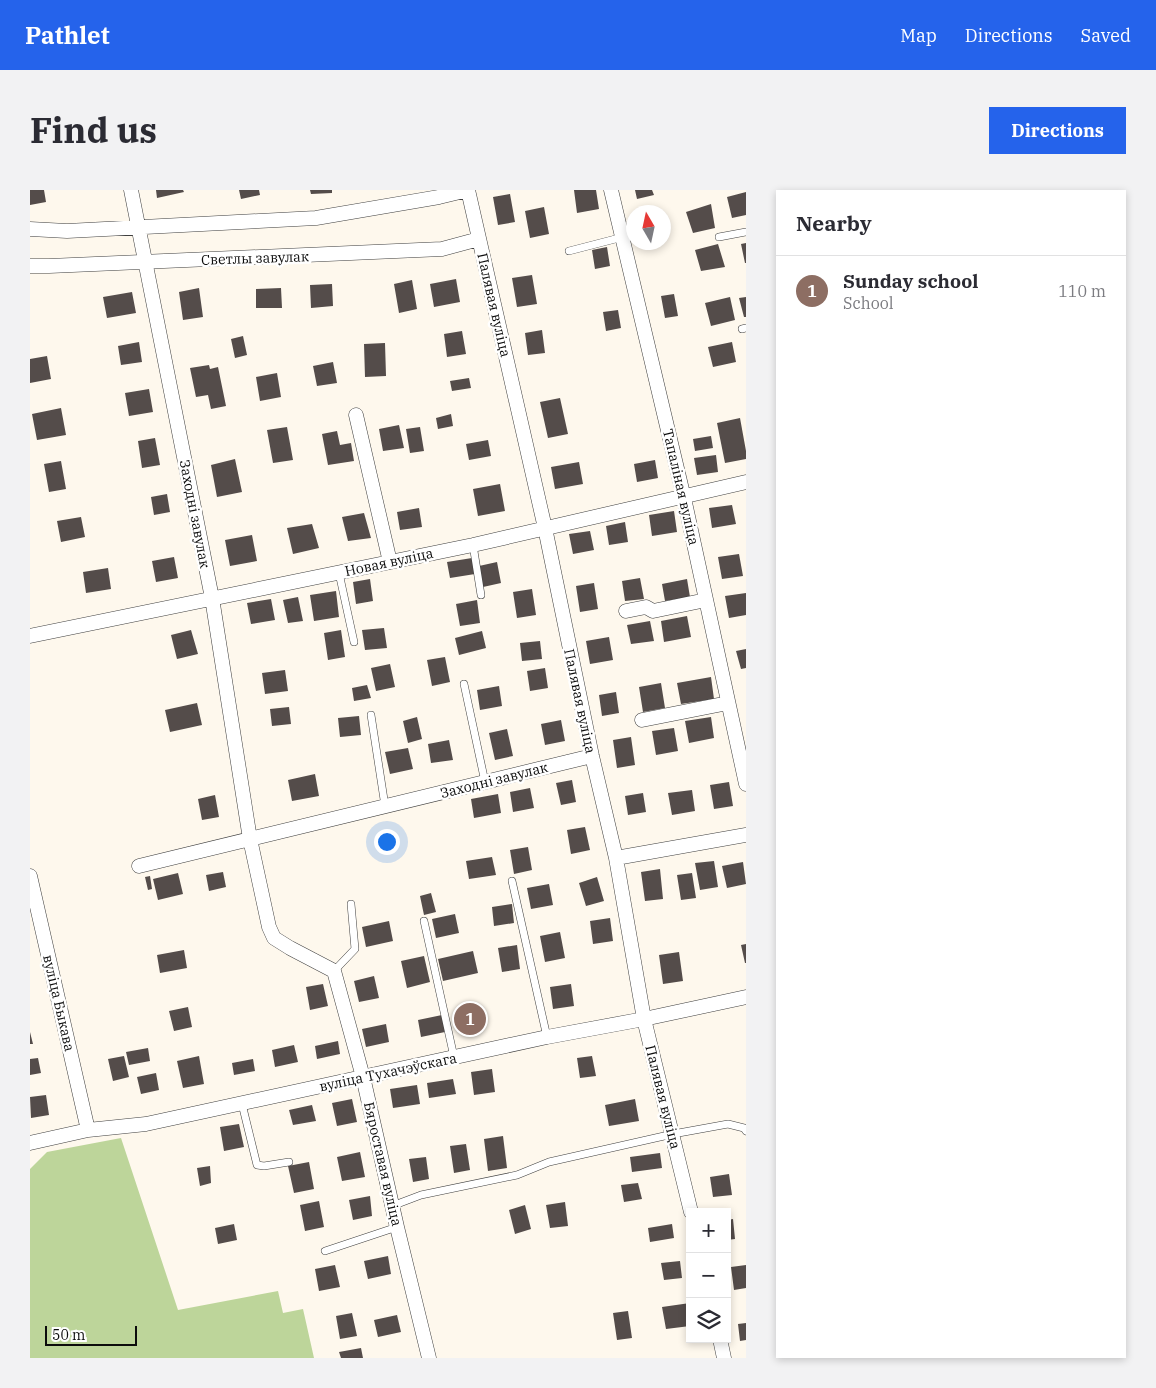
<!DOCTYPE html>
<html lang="en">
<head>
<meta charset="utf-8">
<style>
	:root { --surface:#fff; --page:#f2f2f3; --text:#2b2b33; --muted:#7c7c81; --line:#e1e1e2; --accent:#2563eb }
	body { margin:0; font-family:"IBM Plex Serif",serif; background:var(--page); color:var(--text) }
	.controls { position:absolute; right:15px; bottom:15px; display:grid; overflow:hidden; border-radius:0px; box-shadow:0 2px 8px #0003 }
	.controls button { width:45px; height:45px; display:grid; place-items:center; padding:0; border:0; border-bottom:1px solid var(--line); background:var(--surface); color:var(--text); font:25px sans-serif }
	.compass { position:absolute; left:596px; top:15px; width:45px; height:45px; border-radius:50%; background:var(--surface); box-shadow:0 2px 8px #0003; rotate:351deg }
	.scale { position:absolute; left:15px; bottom:12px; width:92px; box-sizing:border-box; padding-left:5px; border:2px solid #0c0c0c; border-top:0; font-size:14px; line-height:18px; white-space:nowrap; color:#0c0c0c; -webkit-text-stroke:4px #fff; paint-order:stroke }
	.you { position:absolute; left:356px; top:651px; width:18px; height:18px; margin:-12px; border:4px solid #fff; border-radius:50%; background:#1a73e8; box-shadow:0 0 0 8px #1a73e833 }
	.badge { display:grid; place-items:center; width:32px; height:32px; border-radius:50%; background:var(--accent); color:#fff; font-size:16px; font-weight:700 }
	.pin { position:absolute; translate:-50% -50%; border:2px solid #fff; box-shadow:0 1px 5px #0006 }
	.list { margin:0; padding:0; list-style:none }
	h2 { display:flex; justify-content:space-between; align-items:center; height:65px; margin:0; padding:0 20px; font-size:21px }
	h2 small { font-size:16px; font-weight:400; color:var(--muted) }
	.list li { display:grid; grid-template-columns:32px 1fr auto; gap:15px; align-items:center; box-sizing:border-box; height:70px; padding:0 20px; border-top:1px solid var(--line) }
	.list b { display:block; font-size:19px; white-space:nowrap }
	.list p { margin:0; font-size:16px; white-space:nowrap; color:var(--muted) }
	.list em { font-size:16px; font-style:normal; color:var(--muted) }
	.icon { flex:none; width:28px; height:28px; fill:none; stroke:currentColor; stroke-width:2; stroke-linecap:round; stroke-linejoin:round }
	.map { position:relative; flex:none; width:716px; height:1168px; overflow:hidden; border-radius:0px }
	header { display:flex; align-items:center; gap:30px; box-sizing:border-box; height:70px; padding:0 25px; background:var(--accent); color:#fff }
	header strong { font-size:24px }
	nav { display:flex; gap:28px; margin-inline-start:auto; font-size:18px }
	.intro { display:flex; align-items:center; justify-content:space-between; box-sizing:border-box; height:120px; padding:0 30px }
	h1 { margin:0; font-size:35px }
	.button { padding:12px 22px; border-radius:0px; background:var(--accent); color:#fff; font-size:18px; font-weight:700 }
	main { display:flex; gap:30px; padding:0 30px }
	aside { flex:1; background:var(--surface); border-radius:0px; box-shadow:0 2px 8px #0003 }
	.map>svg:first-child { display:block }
	.forest { fill:#bdd59a }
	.building { fill:#544c4a }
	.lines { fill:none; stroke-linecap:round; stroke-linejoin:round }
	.lane-casing { stroke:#3f3f3f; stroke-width:8 }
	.street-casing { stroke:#3f3f3f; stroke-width:15 }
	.lane { stroke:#fff; stroke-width:7 }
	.street { stroke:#fff; stroke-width:14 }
	.labels { text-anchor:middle; stroke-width:5; stroke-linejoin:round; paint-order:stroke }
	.street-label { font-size:14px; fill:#0c0c0c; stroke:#fff }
</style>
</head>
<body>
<header>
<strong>Pathlet</strong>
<nav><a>Map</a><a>Directions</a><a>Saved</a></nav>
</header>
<div class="intro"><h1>Find us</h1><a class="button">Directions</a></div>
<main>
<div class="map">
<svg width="716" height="1168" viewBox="0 0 716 1168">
	<rect width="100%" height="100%" fill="#fef8ed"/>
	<path class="forest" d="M 91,948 L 148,1120 L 248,1101 L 253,1123 L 273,1119 L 284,1168 L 0,1168 L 0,979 L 17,962 Z"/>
	<path class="building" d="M 0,0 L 14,0 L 16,12 L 0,15 Z
		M 126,0 L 153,0 L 154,2 L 127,8 Z
		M 209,0 L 229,0 L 230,5 L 211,9 Z
		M 280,0 L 302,0 L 302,3 L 281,4 Z
		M 544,0 L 566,0 L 569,19 L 547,23 Z
		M 605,0 L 622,0 L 624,5 L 607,9 Z
		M 716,2 L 716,25 L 702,28 L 697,7 Z
		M 480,4 L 485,32 L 468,35 L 463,7 Z
		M 681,14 L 685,38 L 663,43 L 656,22 Z
		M 514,17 L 519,44 L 500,48 L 495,21 Z
		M 716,53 L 716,73 L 715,73 L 711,54 Z
		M 688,54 L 695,77 L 671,81 L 665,60 Z
		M 577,57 L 580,76 L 565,79 L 562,60 Z
		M 502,85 L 507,114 L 487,117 L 482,88 Z
		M 426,89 L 430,112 L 404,117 L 400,94 Z
		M 382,90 L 387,119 L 369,123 L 364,94 Z
		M 302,94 L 303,116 L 281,118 L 280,95 Z
		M 169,98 L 173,127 L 153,130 L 149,102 Z
		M 251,98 L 252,118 L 226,118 L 226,99 Z
		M 102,102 L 106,123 L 77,128 L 73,107 Z
		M 644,104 L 648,126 L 635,128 L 631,106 Z
		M 700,107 L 705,130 L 681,136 L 675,113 Z
		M 716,107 L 716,127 L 714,127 L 709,108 Z
		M 588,120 L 591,138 L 576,141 L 573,122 Z
		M 512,140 L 515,163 L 498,165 L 495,143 Z
		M 432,141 L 436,164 L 417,167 L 414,144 Z
		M 213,146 L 217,165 L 205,168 L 201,149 Z
		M 109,152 L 112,172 L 91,175 L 88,156 Z
		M 702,152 L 706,172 L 683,177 L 678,157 Z
		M 355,153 L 356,186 L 335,187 L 334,154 Z
		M 17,166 L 21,189 L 0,193 L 0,169 Z
		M 303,172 L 307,193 L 287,196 L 283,176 Z
		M 179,175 L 180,179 L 188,177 L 196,216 L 181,219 L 178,205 L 166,207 L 160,178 Z
		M 247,183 L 251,207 L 230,211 L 226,187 Z
		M 439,188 L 441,198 L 422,201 L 420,191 Z
		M 119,199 L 123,222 L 99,226 L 95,203 Z
		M 530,208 L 538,244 L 518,248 L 510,212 Z
		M 31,218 L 36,245 L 7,250 L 2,224 Z
		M 421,224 L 423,236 L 408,239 L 406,228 Z
		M 710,228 L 716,261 L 716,269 L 695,273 L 687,233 Z
		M 369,235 L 374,258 L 353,261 L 349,239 Z
		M 257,237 L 263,270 L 243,273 L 237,240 Z
		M 390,237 L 394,261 L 380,263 L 376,239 Z
		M 307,241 L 310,255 L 321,253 L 324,271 L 298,275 L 292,244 Z
		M 681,246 L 683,258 L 665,261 L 663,249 Z
		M 125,248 L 130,275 L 112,278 L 108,251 Z
		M 458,250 L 461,266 L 439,270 L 436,254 Z
		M 686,265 L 688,282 L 667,285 L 664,268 Z
		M 205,269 L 212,302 L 187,307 L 181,275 Z
		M 625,270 L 628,288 L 607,292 L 604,274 Z
		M 31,271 L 36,299 L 19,302 L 14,274 Z
		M 549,272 L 553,294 L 525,299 L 521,277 Z
		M 470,294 L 475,321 L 448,326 L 443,299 Z
		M 137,304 L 140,322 L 124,325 L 121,307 Z
		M 702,315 L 706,334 L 682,338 L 679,318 Z
		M 389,318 L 392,337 L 370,340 L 367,322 Z
		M 644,321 L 647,342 L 622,346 L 619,325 Z
		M 334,323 L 341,348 L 318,351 L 312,327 Z
		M 51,327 L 55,347 L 31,352 L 27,331 Z
		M 595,332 L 598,352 L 579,355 L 576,336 Z
		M 282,334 L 289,358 L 263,364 L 257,338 Z
		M 560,341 L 564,360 L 543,364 L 539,344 Z
		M 222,345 L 227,371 L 200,376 L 195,350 Z
		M 709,364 L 713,386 L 692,389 L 688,367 Z
		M 144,367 L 148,388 L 126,392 L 122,371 Z
		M 442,368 L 445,384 L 420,388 L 417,372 Z
		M 467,372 L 471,393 L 453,397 L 449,376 Z
		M 78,378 L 81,399 L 56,403 L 53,382 Z
		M 610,388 L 614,409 L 595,411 L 592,391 Z
		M 340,389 L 343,411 L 326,414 L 323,392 Z
		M 657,389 L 660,407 L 635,411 L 632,394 Z
		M 564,393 L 568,419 L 550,422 L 546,396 Z
		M 502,399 L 506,425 L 487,428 L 483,402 Z
		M 306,401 L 309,427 L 284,431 L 280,405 Z
		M 716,403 L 716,425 L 699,428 L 695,406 Z
		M 268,407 L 273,431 L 258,433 L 253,410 Z
		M 241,409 L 245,430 L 221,434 L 217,413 Z
		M 447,410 L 450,433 L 430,436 L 426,414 Z
		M 657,426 L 661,447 L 634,452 L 631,431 Z
		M 620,431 L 624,451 L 601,454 L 597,435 Z
		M 354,438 L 357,458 L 335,460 L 332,440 Z
		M 161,440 L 168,464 L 147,469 L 141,445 Z
		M 311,440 L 315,467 L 298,470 L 294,443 Z
		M 452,441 L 456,458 L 429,465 L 425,448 Z
		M 579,447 L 583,470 L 560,474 L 556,451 Z
		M 510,451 L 512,469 L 492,471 L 490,453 Z
		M 716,459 L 716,478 L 711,479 L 706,461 Z
		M 415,467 L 420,492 L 402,496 L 397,470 Z
		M 360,474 L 365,497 L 346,501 L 341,478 Z
		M 515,478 L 518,498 L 500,501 L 497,481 Z
		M 255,480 L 258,501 L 235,504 L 232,483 Z
		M 681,487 L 684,509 L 651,514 L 647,493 Z
		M 631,493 L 635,518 L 613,522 L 609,497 Z
		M 337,495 L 341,508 L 324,511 L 322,498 Z
		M 469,496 L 472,516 L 450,520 L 447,500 Z
		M 586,502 L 589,523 L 572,526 L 569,505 Z
		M 167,513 L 172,535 L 140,542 L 135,520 Z
		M 259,517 L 261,534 L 242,536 L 240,519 Z
		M 329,526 L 331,545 L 310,547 L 308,528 Z
		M 387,527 L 392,549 L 378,553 L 373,531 Z
		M 681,527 L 684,548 L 659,553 L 655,531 Z
		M 531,530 L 535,551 L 515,555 L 511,534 Z
		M 644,538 L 648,561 L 626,565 L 622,541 Z
		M 477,539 L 483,566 L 465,570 L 459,543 Z
		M 601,547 L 605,575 L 587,578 L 583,550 Z
		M 419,550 L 423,570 L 401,573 L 398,554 Z
		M 378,558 L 383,579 L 360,584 L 355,562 Z
		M 285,584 L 289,606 L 262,611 L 258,590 Z
		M 542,590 L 546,612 L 531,615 L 526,593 Z
		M 699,592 L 703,616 L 684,619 L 680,595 Z
		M 500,598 L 504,618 L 483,622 L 480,602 Z
		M 662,600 L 665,621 L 642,625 L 638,603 Z
		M 613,603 L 616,622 L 598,625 L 595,606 Z
		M 468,604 L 471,623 L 444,628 L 441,609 Z
		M 185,605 L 189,627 L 172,630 L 168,609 Z
		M 555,637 L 560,660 L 541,664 L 537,640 Z
		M 498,657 L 502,680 L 484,684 L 480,660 Z
		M 462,667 L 466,685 L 439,689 L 436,671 Z
		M 684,671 L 688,697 L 670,700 L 665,673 Z
		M 713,672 L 716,694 L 697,698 L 692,676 Z
		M 630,679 L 633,709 L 615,711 L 611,682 Z
		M 193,682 L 196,697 L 179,701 L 176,685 Z
		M 148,683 L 153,704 L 128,710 L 123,689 Z
		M 662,683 L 666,708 L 651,710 L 647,685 Z
		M 120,686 L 122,699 L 118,700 L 115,687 Z
		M 567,687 L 574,711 L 556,716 L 549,693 Z
		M 519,694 L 523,715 L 501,719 L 497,698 Z
		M 401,703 L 406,722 L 394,725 L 390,706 Z
		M 482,714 L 484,733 L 464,736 L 462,717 Z
		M 425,724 L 429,743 L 406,748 L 402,729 Z
		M 580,728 L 583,751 L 563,754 L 560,731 Z
		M 359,731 L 363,751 L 336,757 L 332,737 Z
		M 530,742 L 535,768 L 515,772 L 510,746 Z
		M 716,754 L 716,773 L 715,773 L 711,755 Z
		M 487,755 L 490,779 L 472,782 L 468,758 Z
		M 154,760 L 157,778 L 130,783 L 127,765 Z
		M 443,761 L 448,783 L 413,791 L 408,769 Z
		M 649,762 L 653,791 L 633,794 L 629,765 Z
		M 394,766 L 400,792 L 377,798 L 371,771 Z
		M 344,786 L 349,808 L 329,812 L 324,791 Z
		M 293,794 L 298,816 L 280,820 L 276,797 Z
		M 541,794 L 544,816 L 523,819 L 520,797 Z
		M 158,817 L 162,837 L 144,841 L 139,821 Z
		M 451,817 L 455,836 L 428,841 L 425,823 Z
		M 412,825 L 415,842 L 391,847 L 388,830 Z
		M 356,834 L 359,852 L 336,857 L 332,839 Z
		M 0,842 L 3,854 L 0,854 Z
		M 308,851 L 310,864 L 287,869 L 285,856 Z
		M 264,855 L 268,872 L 245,877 L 242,860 Z
		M 118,858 L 120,871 L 99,875 L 96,862 Z
		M 94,866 L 99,887 L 83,891 L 78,869 Z
		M 169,866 L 174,894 L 153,898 L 147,871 Z
		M 562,866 L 566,886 L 550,888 L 547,868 Z
		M 8,868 L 11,883 L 0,885 L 0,869 Z
		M 223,869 L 225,881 L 204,885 L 202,873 Z
		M 462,879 L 465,902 L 444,905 L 441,882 Z
		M 126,883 L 129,900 L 111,904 L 107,887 Z
		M 423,889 L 426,904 L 399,908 L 397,893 Z
		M 387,895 L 390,914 L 363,918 L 360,899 Z
		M 16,905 L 19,925 L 1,928 L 0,907 Z
		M 322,909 L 327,932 L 307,936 L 302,913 Z
		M 605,909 L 609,931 L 579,936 L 575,915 Z
		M 282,915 L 286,931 L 263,935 L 259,920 Z
		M 209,934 L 214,957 L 194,961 L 190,937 Z
		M 473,946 L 477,978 L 458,981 L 454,949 Z
		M 436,954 L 440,980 L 424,983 L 420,956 Z
		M 330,962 L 335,987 L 312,991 L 307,967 Z
		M 630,963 L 632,978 L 602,982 L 600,967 Z
		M 396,967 L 399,989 L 383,992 L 379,969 Z
		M 279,972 L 284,999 L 264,1003 L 258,976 Z
		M 180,976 L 181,993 L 170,996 L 167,978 Z
		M 699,984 L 702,1005 L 683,1007 L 680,987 Z
		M 608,993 L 612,1009 L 594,1012 L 591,995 Z
		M 340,1006 L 342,1026 L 323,1030 L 319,1010 Z
		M 289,1011 L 294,1037 L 275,1041 L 270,1015 Z
		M 535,1012 L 538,1036 L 520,1038 L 516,1015 Z
		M 495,1015 L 501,1039 L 485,1044 L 479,1020 Z
		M 703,1029 L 705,1049 L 697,1050 L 697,1030 Z
		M 204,1034 L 207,1050 L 188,1054 L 185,1038 Z
		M 642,1034 L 644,1048 L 620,1052 L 618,1038 Z
		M 358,1066 L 361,1084 L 338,1089 L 334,1071 Z
		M 650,1071 L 652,1088 L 634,1090 L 631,1073 Z
		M 305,1075 L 310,1097 L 289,1101 L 285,1079 Z
		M 716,1075 L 716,1098 L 704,1100 L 701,1077 Z
		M 660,1113 L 660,1136 L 636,1139 L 632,1117 Z
		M 598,1121 L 602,1148 L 587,1150 L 583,1123 Z
		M 322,1123 L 327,1146 L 310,1149 L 306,1126 Z
		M 367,1125 L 371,1142 L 348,1147 L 344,1130 Z
		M 716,1133 L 716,1150 L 710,1151 L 708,1134 Z
		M 331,1158 L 333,1168 L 311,1168 L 309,1162 Z"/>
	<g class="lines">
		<g class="lane-casing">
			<path id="lane" d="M 689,47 L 716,42
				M 539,61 L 593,47
				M 712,139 L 716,138
				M 443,355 L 451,405
				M 309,383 L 324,452
				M 434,494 L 455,592
				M 341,525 L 355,616
				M 482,691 L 517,847
				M 394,731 L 424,867
				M 304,781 L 325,759 L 321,714
				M 212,914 L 227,975 L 234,976 L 259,972
				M 362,1016 L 391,1005 L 487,985 L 519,972 L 643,944 L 698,934 L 714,938 L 716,941
				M 295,1061 L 367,1037"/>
		</g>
		<g class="street-casing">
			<path id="street" d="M 101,0 L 182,408 L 220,649 L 239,737 L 244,748 L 260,758 L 304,781 L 333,887 L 367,1037 L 399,1168
				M 438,0 L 515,338 L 562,566 L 586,668 L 614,829 L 661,1022
				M 581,0 L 654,308 L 716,594
				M 0,39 L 37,41 L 286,28 L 409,7 L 438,0
				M 0,76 L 19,76 L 412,59 L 449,49
				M 326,225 L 360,372
				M 596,421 L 616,417 L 623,421 L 676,410
				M 0,446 L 443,355 L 716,292
				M 612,530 L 698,513
				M 586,668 L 716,645
				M 109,676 L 562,566
				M 0,686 L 58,940
				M 0,953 L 58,940 L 116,934 L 517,847 L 614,829 L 716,807
				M 690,1149 L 694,1168"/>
		</g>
		<use href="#lane" class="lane"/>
		<use href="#street" class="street"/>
	</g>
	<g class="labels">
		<g class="street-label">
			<text transform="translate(225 68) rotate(-2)" y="5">Светлы завулак</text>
			<text transform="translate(464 115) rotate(77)" y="5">Палявая вуліца</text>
			<text transform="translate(651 297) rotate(77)" y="5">Тапаліная вуліца</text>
			<text transform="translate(165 324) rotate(79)" y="5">Заходні завулак</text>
			<text transform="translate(359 372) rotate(-12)" y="5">Новая вуліца</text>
			<text transform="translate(550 511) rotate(78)" y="5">Палявая вуліца</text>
			<text transform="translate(464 590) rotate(-14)" y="5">Заходні завулак</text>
			<text transform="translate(29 813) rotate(77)" y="5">вуліца Быкава</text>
			<text transform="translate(358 882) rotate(-12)" y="5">вуліца Тухачэўскага</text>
			<text transform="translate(633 907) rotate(76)" y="5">Палявая вуліца</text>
			<text transform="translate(353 974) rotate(77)" y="5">Бяроставая вуліца</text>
		</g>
	</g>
</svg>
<div class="controls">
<button>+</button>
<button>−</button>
<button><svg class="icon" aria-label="layers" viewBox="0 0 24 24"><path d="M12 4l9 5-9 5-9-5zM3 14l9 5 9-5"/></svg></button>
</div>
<svg class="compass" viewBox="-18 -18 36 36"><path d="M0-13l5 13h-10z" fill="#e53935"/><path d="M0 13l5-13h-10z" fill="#7c7c81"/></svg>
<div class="scale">50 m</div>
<div class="you"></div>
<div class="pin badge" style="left:440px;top:829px;background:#8d6e63">1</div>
</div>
<aside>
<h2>Nearby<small></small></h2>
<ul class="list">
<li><span class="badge" style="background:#8d6e63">1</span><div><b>Sunday school</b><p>School</p></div><em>110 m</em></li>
</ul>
</aside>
</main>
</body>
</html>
